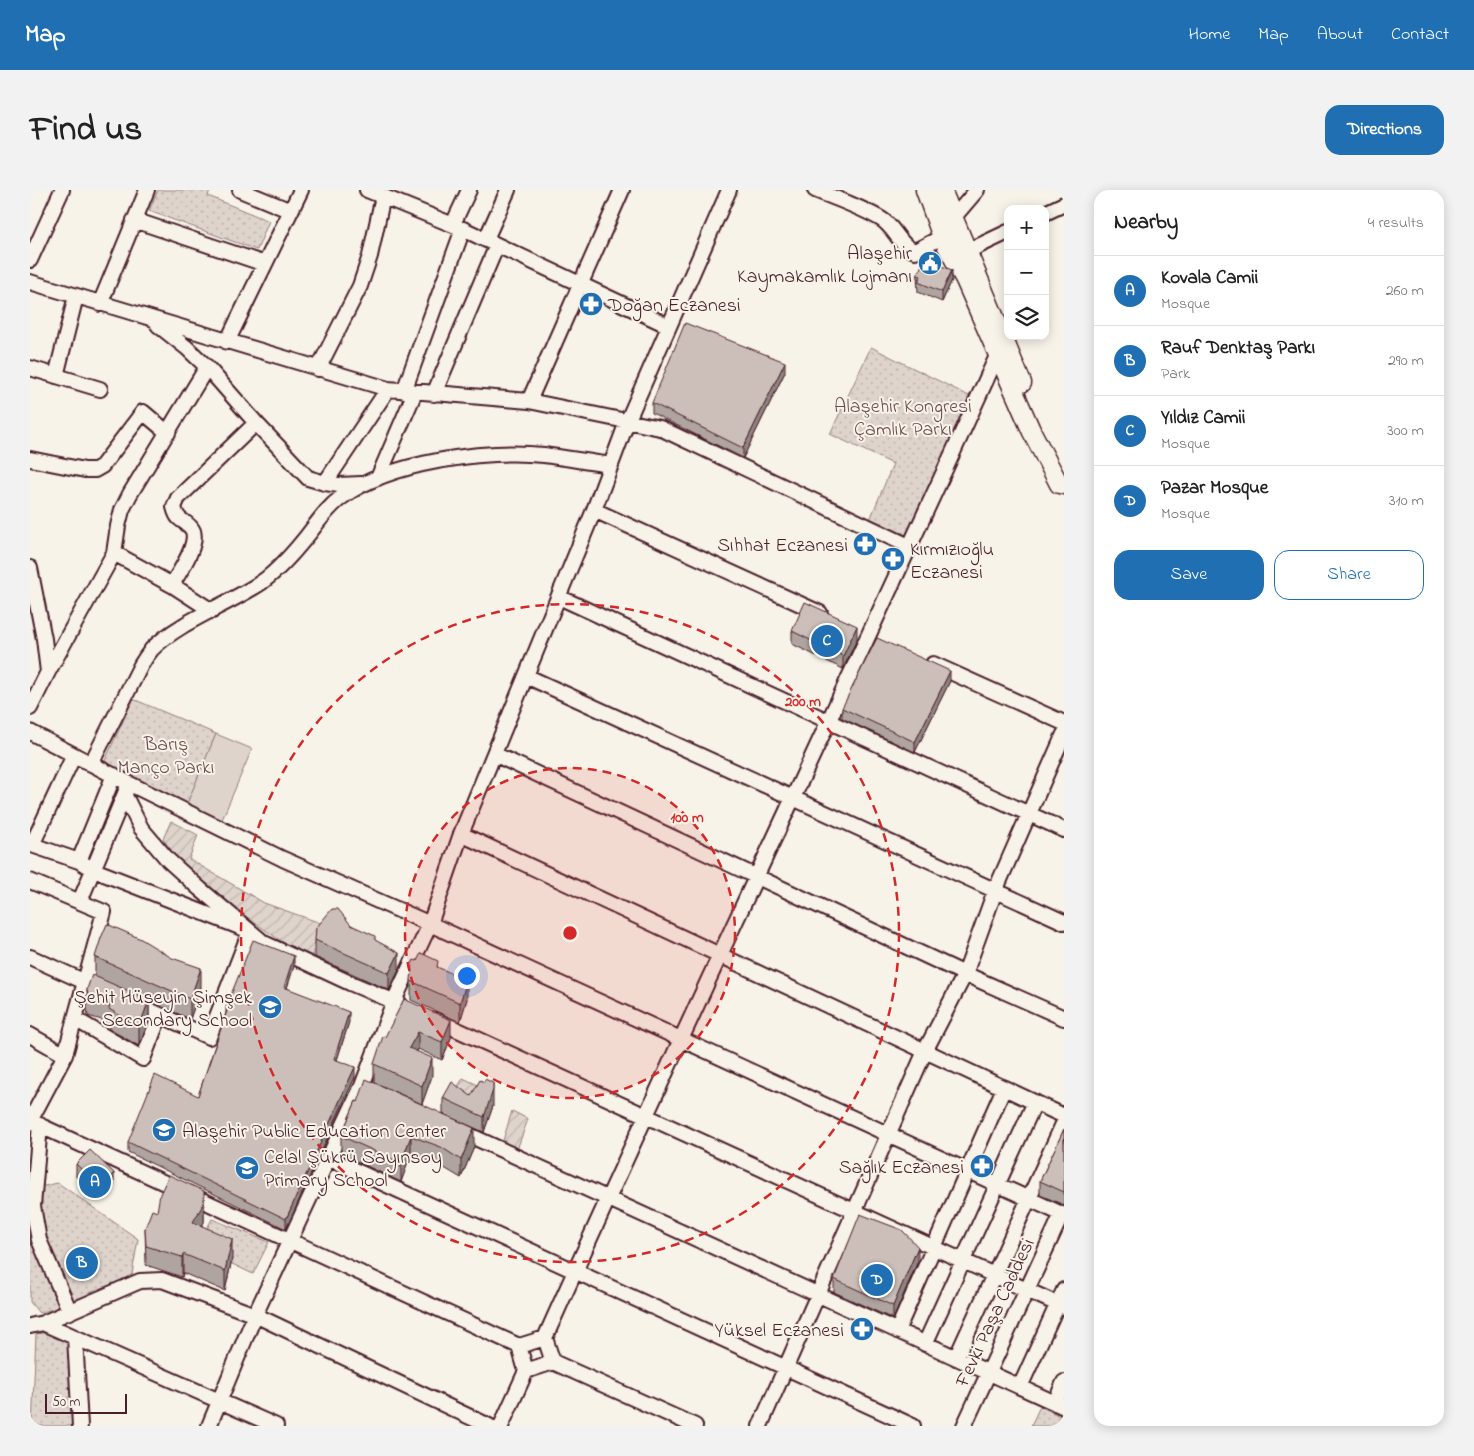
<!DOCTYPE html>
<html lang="en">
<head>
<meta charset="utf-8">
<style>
	:root { --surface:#fff; --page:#f2f2f2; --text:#222; --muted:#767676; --line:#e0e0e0; --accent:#1f6fb2 }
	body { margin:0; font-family:"Indie Flower",sans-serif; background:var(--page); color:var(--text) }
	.controls { position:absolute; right:15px; top:15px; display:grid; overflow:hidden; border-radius:10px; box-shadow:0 2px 12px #0003 }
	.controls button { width:45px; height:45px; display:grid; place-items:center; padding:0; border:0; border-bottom:1px solid var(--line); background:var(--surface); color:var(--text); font:25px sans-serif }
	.scale { position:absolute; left:15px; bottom:12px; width:82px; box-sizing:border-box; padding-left:5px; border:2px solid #4a1f2b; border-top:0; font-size:14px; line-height:18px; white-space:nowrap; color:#4a1f2b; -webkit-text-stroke:4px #f7f3e8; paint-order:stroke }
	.you { position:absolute; left:436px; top:785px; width:18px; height:18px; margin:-12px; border:4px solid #fff; border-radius:50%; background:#1a73e8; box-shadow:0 0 0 8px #1a73e833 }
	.badge { display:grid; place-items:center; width:32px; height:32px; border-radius:50%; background:var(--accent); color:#fff; font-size:16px; font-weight:700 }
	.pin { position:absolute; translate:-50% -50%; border:2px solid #fff; box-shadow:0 1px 5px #0006 }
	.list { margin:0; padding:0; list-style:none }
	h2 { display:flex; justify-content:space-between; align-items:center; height:65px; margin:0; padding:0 20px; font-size:21px }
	h2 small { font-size:16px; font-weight:400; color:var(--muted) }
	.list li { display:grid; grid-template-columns:32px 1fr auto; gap:15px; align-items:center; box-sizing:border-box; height:70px; padding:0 20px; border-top:1px solid var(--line) }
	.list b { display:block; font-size:19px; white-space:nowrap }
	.list p { margin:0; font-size:16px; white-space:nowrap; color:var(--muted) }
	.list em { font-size:16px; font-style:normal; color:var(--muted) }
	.actions { display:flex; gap:10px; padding:15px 20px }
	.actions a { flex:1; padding:11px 0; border:1px solid var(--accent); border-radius:15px; text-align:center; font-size:18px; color:var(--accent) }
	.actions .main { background:var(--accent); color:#fff }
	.icon { flex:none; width:28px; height:28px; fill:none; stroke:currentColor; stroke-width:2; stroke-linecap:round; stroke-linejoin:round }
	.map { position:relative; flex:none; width:1034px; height:1236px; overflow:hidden; border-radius:15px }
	header { display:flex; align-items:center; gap:30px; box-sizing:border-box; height:70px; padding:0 25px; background:var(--accent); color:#fff }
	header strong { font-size:24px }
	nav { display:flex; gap:28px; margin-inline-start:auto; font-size:18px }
	.intro { display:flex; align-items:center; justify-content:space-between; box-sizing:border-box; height:120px; padding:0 30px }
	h1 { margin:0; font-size:35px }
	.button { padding:12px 22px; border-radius:15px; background:var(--accent); color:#fff; font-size:18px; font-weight:700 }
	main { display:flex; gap:30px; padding:0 30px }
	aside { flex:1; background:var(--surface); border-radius:15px; box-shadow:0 2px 12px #0003 }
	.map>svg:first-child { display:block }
	.grass { fill:url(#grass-dots); stroke:#947a7c }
	.garden { fill:url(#garden-furrows); stroke:#947a7c }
	.pitch { fill:#ded4cc; stroke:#947a7c }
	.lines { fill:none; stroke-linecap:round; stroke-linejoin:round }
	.minor-casing { stroke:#4a1f2b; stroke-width:18 }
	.major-casing { stroke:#4a1f2b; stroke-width:21 }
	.minor { stroke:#f7f3e8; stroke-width:14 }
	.major { stroke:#f7f3e8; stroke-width:18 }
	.wall { fill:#afa49f; stroke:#4a1f2b }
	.shaded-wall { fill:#8f8682; stroke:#4a1f2b }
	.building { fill:#ccbfb9; stroke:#4a1f2b }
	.ring { fill:none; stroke:#d62828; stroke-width:2.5; stroke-dasharray:9 6 }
	.labels { text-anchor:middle; stroke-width:4; stroke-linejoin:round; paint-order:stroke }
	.poi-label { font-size:20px; fill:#4a1f2b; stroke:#f7f3e8; text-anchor:end }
	.park-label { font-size:20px; fill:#6f4c53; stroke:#f7f3e8 }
	.street-label { font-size:20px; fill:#4a1f2b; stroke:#f7f3e8 }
	.centre { fill:#d62828; stroke:#f7f3e8; stroke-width:2.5 }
	.ring-label { font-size:15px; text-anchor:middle; font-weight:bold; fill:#d62828; stroke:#f7f3e8; stroke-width:4; stroke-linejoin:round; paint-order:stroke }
</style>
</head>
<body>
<header>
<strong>Map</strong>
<nav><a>Home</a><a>Map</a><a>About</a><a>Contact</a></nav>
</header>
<div class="intro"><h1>Find us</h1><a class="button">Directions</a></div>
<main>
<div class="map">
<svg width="1034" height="1236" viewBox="0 0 1034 1236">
	<defs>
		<pattern id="grass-dots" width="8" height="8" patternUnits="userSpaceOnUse" patternTransform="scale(1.25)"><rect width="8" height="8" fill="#ded4cc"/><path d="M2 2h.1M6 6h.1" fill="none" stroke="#c0b6af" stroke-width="1.8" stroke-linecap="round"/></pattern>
		<pattern id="garden-furrows" width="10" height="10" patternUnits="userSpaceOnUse" patternTransform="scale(1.25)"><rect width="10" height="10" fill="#ded4cc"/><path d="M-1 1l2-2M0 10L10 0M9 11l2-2" fill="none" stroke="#c0b6af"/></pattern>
	</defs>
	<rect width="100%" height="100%" fill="#f7f3e8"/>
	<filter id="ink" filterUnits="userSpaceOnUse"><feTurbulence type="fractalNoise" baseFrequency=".02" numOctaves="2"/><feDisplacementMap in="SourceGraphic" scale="10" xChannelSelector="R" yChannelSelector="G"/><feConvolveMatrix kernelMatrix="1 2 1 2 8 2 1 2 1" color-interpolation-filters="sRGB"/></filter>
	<g filter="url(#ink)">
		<path class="grass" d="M 128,0 L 180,0 L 178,6 L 239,31 L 227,60 L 119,21 Z
			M 841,157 L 941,207 L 880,350 L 839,332 L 863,274 L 800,244 Z
			M 103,509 L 186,544 L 156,616 L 73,575 Z
			M 28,993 L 108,1049 L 100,1096 L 9,1123 L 0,1112 L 0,999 Z
			M 182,1029 L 239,1052 L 223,1084 L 167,1057 Z
			M 13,1143 L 38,1151 L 42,1236 L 2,1236 L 6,1144 Z
			M 1010,1216 L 1034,1228 L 1034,1236 L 1001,1236 Z"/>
		<path class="garden" d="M 141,631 L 168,645 L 159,669 L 234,713 L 299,736 L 284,754 L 283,770 L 267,762 L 182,703 L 150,672 L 133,649 Z
			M 433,888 L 452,897 L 440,920 L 422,907 Z
			M 482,921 L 498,929 L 485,965 L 471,957 Z"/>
		<path class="pitch" d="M 186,544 L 222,559 L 191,632 L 156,616 Z"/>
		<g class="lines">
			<g class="minor-casing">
				<path id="minor" d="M 210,0 L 261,21
					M 337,0 L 433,39 L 639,136
					M 785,0 C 807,9 831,17 851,29 C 865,37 869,56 885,61 L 912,47
					M 1015,23 L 1034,14
					M 924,27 L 947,0
					M 104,30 L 235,74
					M 423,34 L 439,0
					M 456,49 L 478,0
					M 938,61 L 978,42
					M 0,70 L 32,0
					M 0,92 L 358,199 L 499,211 L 630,238 L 881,357
					M 70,114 L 117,0
					M 128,135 L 157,158 L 177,177 L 226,233 L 278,288 L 295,293 L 309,295 L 331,294
					M 197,152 L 271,0
					M 0,178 L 70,199
					M 288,179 L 330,96 L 340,66 L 353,6
					M 26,186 L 46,106
					M 374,201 L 433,39
					M 404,204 L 467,55
					M 499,211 L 592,0
					M 0,269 L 55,280 L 65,280 L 72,276 L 113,222 L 138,243
					M 348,288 L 385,202
					M 295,293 L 358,199
					M 564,320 L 790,423
					M 84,363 L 142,395 L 182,421
					M 0,378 L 14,449 L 18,482
					M 142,395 C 149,382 168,356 163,341 C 160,334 153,332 149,328 C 146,325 145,321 144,317 L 148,308 L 226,233
					M 529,407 L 1034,640
					M 903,474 L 1034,533
					M 496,486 L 1034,732
					M 0,518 L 18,482 L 84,363 L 88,336 L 92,320 L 100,304 L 177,177
					M 0,542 L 100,594 L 253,669 L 400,734 L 1034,1025
					M 464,564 L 935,784 L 1034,828
					M 44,565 L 2,655 L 49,671 L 64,680 L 220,741 L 179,847 L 103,813
					M 61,574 L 111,475 C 114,470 118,464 122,459 C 150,431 198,415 232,392 C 247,381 265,361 277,346 C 288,332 298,317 312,307 C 360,272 456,259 514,265 C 536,268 559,272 581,275
					M 95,606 L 111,638 L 138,670 L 170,699 L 234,753 L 320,793 L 370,814
					M 431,644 L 1034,926
					M 49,671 L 84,585
					M 0,691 L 74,722 L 35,865 L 0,931
					M 50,711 L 96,601
					M 0,767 L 75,801
					M 45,829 L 113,869 L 130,825
					M 406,830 L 1034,1117
					M 0,845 L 35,865
					M 0,931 L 489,1156 L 515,1148
					M 10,935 L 3,1016 L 9,1050 L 40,1122
					M 428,940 L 1034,1217
					M 298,968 L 883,1236
					M 13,1133 L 246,1236
					M 0,1136 L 13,1133 L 110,1091 L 132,1090 L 225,1125 L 459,1236
					M 867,1141 L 974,898
					M 45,1147 L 50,1236
					M 895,1154 L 1005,912
					M 926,1168 L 1034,932
					M 523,1172 L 515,1148 C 662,819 818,494 967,166
					M 496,1181 L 523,1172 L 665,1236
					M 990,1197 L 1034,1100
					M 1025,1213 L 1034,1192
					M 179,1236 L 225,1125 L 332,896 L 364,811 L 400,734 L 431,644 L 564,320 L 597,232 L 699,0
					M 471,1236 L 496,1181 L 489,1156
					M 730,1236 L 895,861 L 935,784 L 965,701 L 1034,544
					M 934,1236 L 1032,1024"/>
			</g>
			<g class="major-casing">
				<path id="major" d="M 895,0 L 912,47 L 935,90 L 1001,240 L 1029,294 L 1034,295
					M 912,0 L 992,193"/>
			</g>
			<use href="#minor" class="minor"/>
			<use href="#major" class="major"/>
		</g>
		<path class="wall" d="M 887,85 L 922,90 L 912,112 L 888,102 Z
			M 755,182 L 713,268 L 622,223 L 622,213 Z
			M 762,441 L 827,449 L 813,479 L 762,454 Z
			M 920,491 L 885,562 L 812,528 L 812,518 Z
			M 321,735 L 345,751 L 369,780 L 359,800 L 285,767 L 285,750 Z
			M 65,767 L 171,797 L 160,829 L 119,811 L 119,830 L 109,856 L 79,839 L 79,832 L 58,826 L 57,818 L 57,799 L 65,786 Z
			M 387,771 L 408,777 L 437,809 L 430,832 L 381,810 L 381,791 Z
			M 264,776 L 257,798 L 319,832 L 307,870 L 325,887 L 256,1039 L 98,962 L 98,952 L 168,906 L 196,823 L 196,817 Z
			M 374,809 L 421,848 L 412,870 L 388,859 L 387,862 L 402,886 L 392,914 L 344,892 L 344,874 Z
			M 441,906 L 463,916 L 454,942 L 413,924 L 413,908 Z
			M 326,911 L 444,957 L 431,988 L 411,976 L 381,964 L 371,992 L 311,964 L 311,946 Z
			M 1034,939 L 1034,1015 L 1010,1005 L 1010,991 Z
			M 46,974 L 84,996 L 70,1010 L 46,987 Z
			M 174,1021 L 174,1032 L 172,1036 L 202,1069 L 195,1101 L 153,1083 L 152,1087 L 116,1075 L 115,1038 L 127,1022 Z
			M 888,1071 L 863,1129 L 804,1102 L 804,1089 Z"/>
		<path class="shaded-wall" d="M 922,80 L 922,90 L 912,112 L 912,102 Z
			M 755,172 L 755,182 L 713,268 L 713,258 Z
			M 827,436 L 827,449 L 813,479 L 813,466 Z
			M 920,481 L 920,491 L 885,562 L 885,552 Z
			M 369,763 L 369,780 L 359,800 L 359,783 Z
			M 264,766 L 264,776 L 254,807 L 254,797 Z
			M 171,778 L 171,797 L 160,829 L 160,809 Z
			M 437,790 L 437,809 L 430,832 L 430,813 Z
			M 119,810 L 119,830 L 109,856 L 109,837 Z
			M 319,822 L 319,832 L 304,879 L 304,869 Z
			M 421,830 L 421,848 L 412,870 L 412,852 Z
			M 388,842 L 388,859 L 379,876 L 379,858 Z
			M 402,868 L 402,886 L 392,914 L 392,896 Z
			M 325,877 L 325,887 L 256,1039 L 256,1029 Z
			M 463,893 L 463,916 L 454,942 L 454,927 Z
			M 444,938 L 444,957 L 431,988 L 431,970 Z
			M 381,946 L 381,964 L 371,992 L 371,973 Z
			M 84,983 L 84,996 L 70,1010 L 70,997 Z
			M 174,1001 L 174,1032 L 163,1052 L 163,1032 Z
			M 202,1049 L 202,1069 L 195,1101 L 195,1081 Z
			M 888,1057 L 888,1071 L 863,1129 L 863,1116 Z
			M 153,1064 L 153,1083 L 152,1087 L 152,1067 Z"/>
		<path class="building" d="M 898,71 L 922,80 L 912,102 L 888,92 L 891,86 L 887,85 L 892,75 L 896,76 Z
			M 655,133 L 755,172 L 713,258 L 622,213 Z
			M 775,412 L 827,436 L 813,466 L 762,441 Z
			M 847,448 L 920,481 L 885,552 L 812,518 Z
			M 302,719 L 308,719 L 321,735 L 345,746 L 345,750 L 369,763 L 359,783 L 285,750 L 286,738 Z
			M 77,734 L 111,749 L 142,768 L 171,778 L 160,809 L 65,767 L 71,748 Z
			M 223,750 L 264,766 L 254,797 L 319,822 L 304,869 L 325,877 L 256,1029 L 98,952 L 125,885 L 168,906 L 198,818 L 196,817 Z
			M 391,763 L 408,771 L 407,777 L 437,790 L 430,813 L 381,791 L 382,774 L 384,770 L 387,771 Z
			M 62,785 L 119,810 L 109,837 L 79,819 L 80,813 L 58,806 L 57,799 Z
			M 374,809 L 421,830 L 412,852 L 388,842 L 379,858 L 402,868 L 392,896 L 344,874 L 353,846 L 355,847 Z
			M 336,889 L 444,938 L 431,970 L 411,957 L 381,946 L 371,973 L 311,946 L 326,911 L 328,912 Z
			M 455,889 L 463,893 L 463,900 L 454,927 L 413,908 L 422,892 L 441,906 L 450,890 L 454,892 Z
			M 1034,939 L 1034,1002 L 1010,991 Z
			M 60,960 L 84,983 L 70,997 L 46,974 Z
			M 139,985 L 174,1001 L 174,1013 L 163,1032 L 202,1049 L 195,1081 L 153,1064 L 152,1067 L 116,1056 L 115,1038 L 122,1020 L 127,1022 L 130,1004 Z
			M 830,1024 L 872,1040 L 888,1057 L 863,1116 L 804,1089 Z"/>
	</g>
	<circle cx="540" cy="743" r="165" fill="#d62828" fill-opacity=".12"/>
	<g class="ring">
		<circle cx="540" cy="743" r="165"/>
		<circle cx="540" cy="743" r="329"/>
	</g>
	<defs>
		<g id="civic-disc" transform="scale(1.25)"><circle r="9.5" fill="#1f6fb2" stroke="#f7f3e8"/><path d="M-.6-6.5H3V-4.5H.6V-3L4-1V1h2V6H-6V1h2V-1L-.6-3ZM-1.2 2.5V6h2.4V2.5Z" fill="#fff"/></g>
		<g id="pharmacy-disc" transform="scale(1.25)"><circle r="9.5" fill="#1f6fb2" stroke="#f7f3e8"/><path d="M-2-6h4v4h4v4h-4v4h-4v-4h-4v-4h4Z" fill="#fff"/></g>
		<g id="school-disc" transform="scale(1.25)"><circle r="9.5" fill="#1f6fb2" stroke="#f7f3e8"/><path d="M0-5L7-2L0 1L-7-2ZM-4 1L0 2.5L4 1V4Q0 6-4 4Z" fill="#fff"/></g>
	</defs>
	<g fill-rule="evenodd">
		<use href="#civic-disc" x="900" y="73"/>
		<use href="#pharmacy-disc" x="561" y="114"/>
		<use href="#pharmacy-disc" x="835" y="354"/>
		<use href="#pharmacy-disc" x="863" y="369"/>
		<use href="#school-disc" x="240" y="817"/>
		<use href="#school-disc" x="134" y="940"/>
		<use href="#pharmacy-disc" x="952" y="976"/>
		<use href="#school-disc" x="217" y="978"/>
		<use href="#pharmacy-disc" x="832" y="1139"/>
	</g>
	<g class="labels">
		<g class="poi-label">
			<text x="882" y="69">Alaşehir<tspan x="882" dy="23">Kaymakamlık Lojmanı</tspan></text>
			<text x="578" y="121" text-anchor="start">Doğan Eczanesi</text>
			<text x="818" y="361">Sıhhat Eczanesi</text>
			<text x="880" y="365" text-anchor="start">Kırmızıoğlu<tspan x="880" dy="23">Eczanesi</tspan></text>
			<text x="222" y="813">Şehit Hüseyin Şimşek<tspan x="222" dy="23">Secondary School</tspan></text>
			<text x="152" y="947" text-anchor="start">Alaşehir Public Education Center</text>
			<text x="234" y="973" text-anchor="start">Celal Şükrü Sayınsoy<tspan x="234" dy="23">Primary School</tspan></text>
			<text x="934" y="983">Sağlık Eczanesi</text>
			<text x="814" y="1146">Yüksel Eczanesi</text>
		</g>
		<g class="park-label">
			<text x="873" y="222">Alaşehir Kongresi<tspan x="873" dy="23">Çamlık Parkı</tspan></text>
			<text x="136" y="560">Barış<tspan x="136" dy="23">Manço Parkı</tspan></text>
		</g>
		<g class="street-label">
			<text transform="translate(964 1122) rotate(-65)" y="7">Fevki Paşa Caddesi</text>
		</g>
	</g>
	<circle cx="540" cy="743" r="8" class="centre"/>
	<g class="ring-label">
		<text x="773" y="516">200 m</text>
		<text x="657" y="632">100 m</text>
	</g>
</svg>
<div class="controls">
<button>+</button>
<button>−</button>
<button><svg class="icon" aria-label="layers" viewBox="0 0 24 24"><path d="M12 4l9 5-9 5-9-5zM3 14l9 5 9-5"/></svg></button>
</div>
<div class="scale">50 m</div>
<div class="you"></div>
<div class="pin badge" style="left:65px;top:992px">A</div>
<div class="pin badge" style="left:52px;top:1073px">B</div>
<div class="pin badge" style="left:797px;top:451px">C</div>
<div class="pin badge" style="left:847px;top:1090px">D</div>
</div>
<aside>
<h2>Nearby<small>4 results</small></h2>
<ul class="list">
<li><span class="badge">A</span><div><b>Kovala Camii</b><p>Mosque</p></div><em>260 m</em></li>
<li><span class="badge">B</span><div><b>Rauf Denktaş Parkı</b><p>Park</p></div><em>290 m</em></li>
<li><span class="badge">C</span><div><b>Yıldız Camii</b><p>Mosque</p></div><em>300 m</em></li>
<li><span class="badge">D</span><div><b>Pazar Mosque</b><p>Mosque</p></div><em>310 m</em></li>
</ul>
<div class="actions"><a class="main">Save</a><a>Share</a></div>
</aside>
</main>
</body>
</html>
